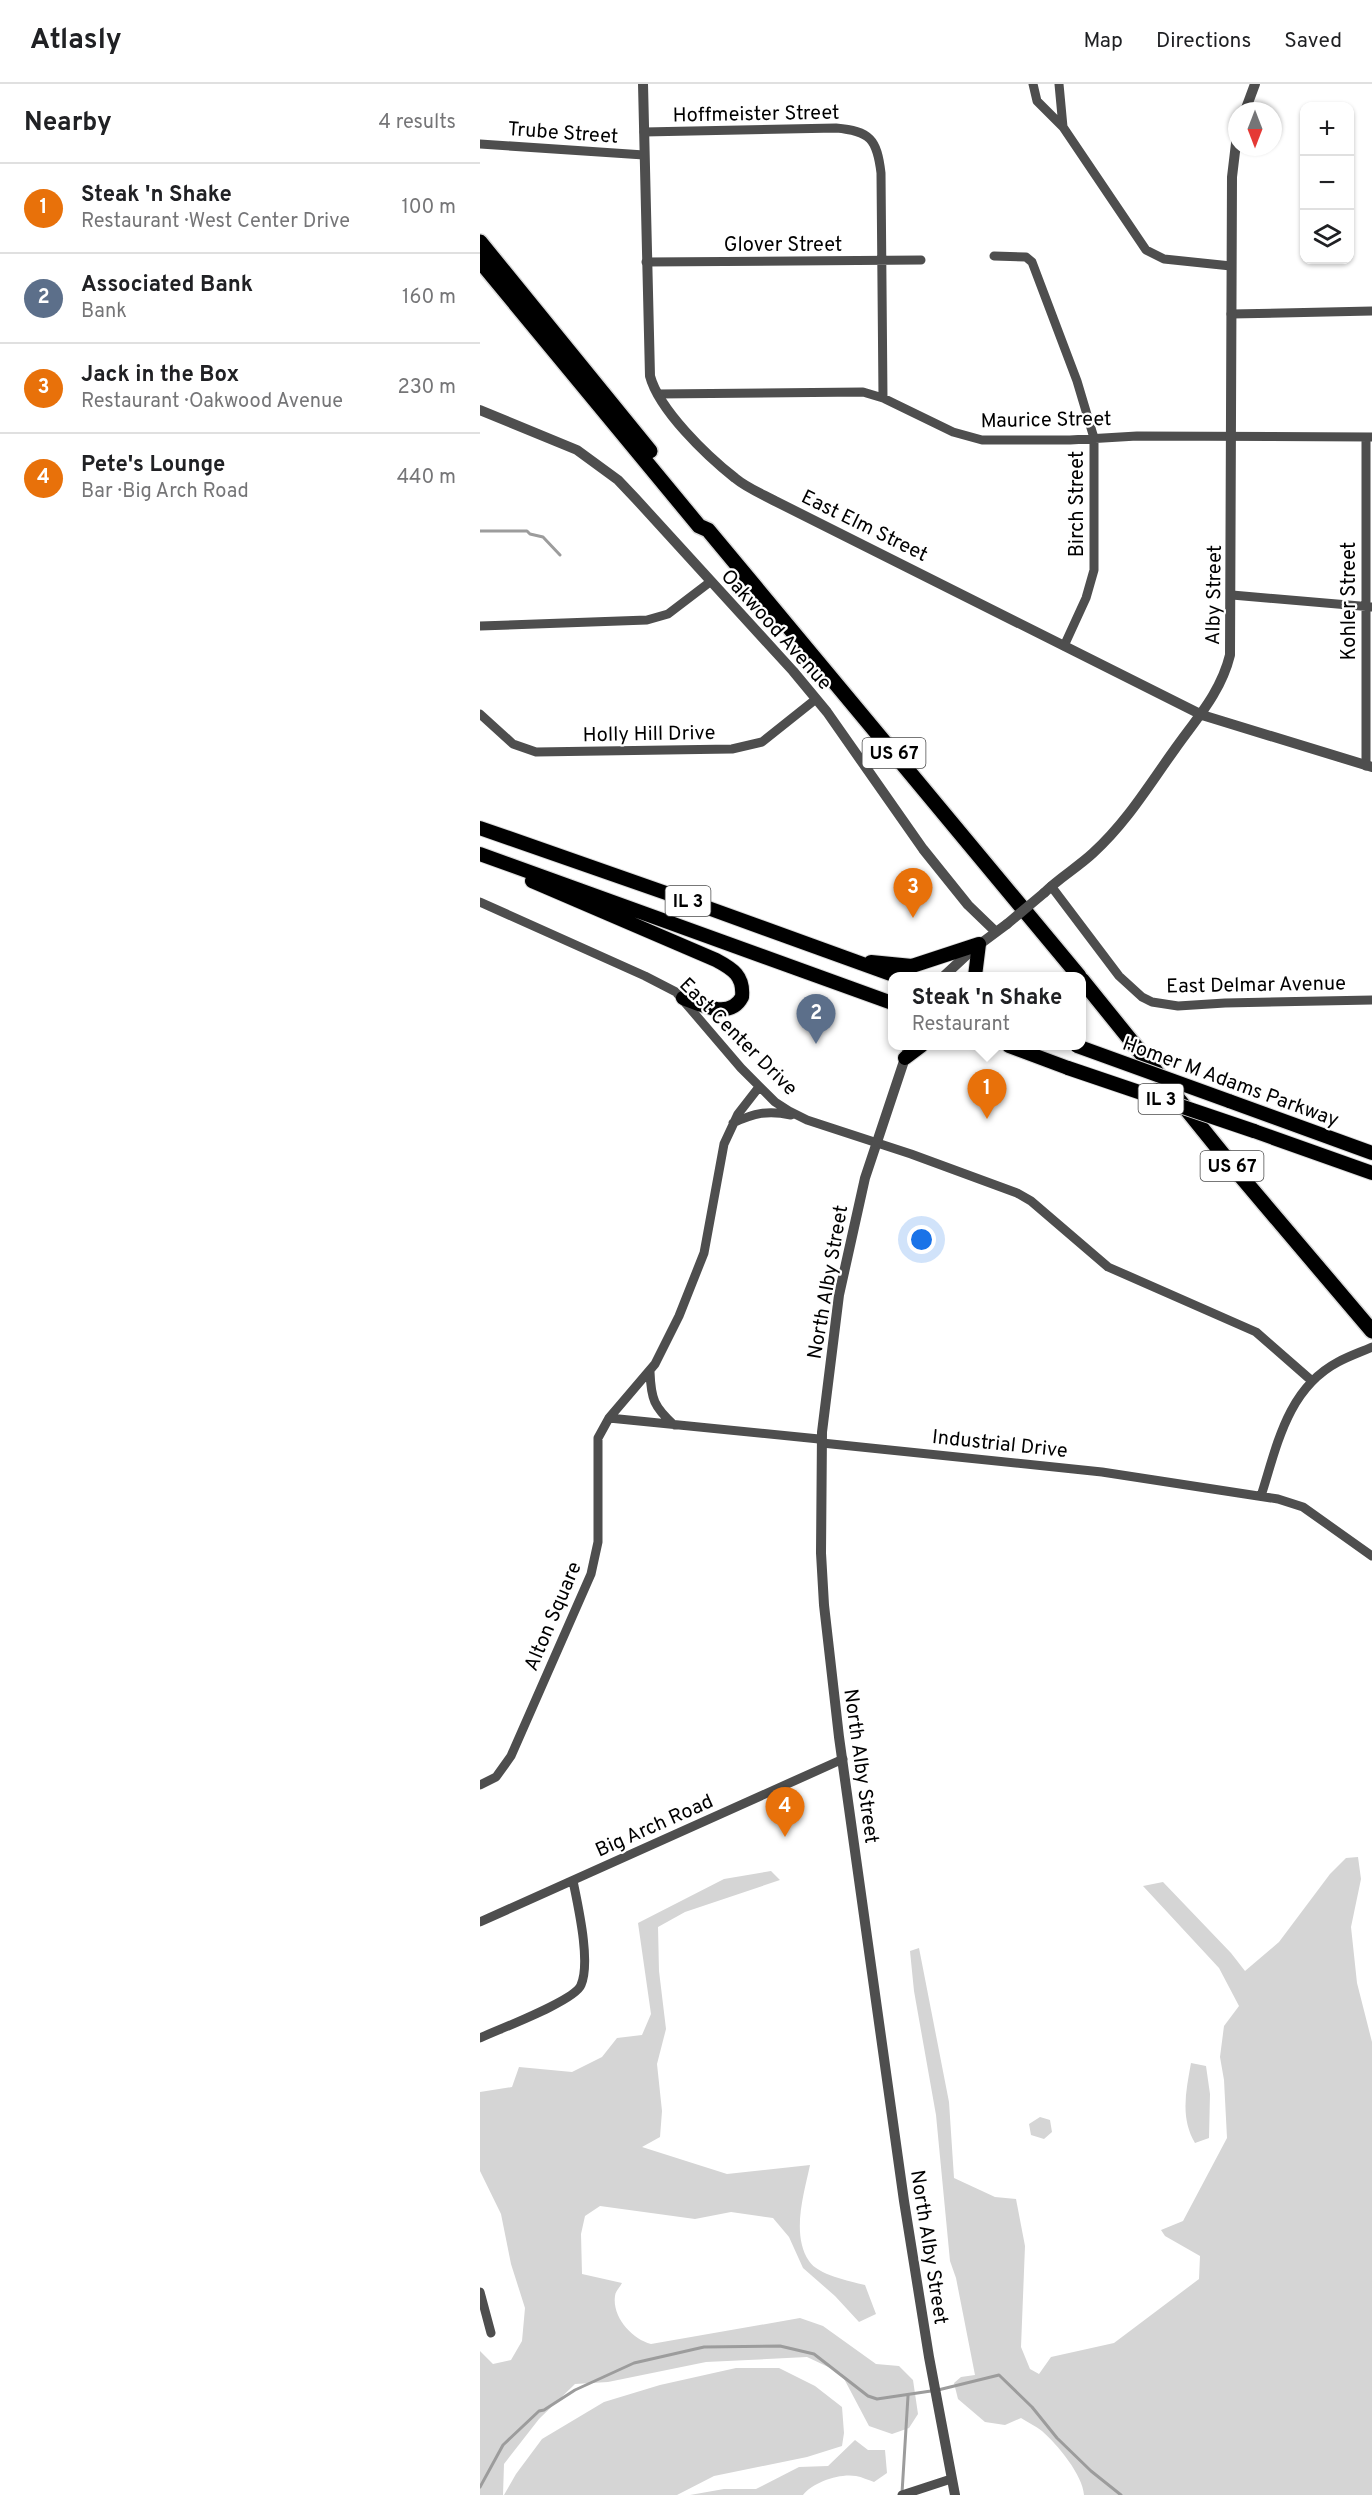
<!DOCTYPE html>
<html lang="en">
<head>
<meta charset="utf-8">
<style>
	:root { --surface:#fff; --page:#f2f2f2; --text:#202124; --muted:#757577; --line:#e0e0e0; --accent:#0b8043 }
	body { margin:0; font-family:Overpass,sans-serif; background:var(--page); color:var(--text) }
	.controls { position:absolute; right:18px; top:18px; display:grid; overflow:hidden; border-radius:12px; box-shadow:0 2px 4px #0004 }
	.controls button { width:54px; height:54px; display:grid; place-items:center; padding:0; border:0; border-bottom:2px solid var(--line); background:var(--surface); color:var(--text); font:30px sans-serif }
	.compass { position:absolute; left:748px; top:18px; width:54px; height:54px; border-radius:50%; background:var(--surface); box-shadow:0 2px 4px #0004; rotate:180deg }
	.you { position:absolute; left:442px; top:1156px; width:21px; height:21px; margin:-15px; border:4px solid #fff; border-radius:50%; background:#1a73e8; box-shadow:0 0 0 9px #1a73e833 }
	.badge { display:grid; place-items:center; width:39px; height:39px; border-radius:50%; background:var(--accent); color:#fff; font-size:20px; font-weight:700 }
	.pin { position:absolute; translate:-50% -50px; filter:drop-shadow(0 2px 3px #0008) }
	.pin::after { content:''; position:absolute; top:32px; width:21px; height:18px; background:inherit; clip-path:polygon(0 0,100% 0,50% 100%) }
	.popup { position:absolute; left:408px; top:888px; width:198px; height:78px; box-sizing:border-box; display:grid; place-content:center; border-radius:12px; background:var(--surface); filter:drop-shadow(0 2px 4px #0005); font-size:20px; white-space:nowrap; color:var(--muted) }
	.popup b { font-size:22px; color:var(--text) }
	.popup::after { content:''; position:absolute; left:50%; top:100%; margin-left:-12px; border:12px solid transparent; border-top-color:var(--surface) }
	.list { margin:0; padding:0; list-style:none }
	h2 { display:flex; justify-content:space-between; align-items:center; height:78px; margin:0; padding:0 24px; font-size:26px }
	h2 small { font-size:20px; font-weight:400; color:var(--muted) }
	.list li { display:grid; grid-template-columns:39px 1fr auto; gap:18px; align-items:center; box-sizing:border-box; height:90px; padding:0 24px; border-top:2px solid var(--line) }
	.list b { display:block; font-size:22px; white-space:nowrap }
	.list p { margin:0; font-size:20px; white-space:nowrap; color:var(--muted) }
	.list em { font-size:20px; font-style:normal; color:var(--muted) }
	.icon { flex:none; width:33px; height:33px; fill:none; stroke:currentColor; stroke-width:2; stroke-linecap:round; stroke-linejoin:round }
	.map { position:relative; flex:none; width:892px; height:2411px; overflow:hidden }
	header { display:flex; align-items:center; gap:36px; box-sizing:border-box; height:84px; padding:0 30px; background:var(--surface); border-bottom:2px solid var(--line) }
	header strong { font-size:28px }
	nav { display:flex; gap:33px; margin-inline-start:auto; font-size:21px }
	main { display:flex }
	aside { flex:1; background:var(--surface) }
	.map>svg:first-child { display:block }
	.green { fill:#d5d5d5 }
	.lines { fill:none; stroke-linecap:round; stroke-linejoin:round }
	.stream { stroke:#9c9c9c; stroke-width:3 }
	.primary-casing { stroke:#dbdbdb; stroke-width:16 }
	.trunk-casing { stroke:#dbdbdb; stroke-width:18 }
	.minor { stroke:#4e4e4e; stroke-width:9 }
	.tertiary { stroke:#4e4e4e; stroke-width:10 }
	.primary { stroke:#000; stroke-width:14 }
	.trunk { stroke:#000; stroke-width:15 }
	.primary-bridge-casing { stroke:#dbdbdb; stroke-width:16; stroke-linecap:butt }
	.tertiary-bridge { stroke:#4e4e4e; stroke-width:10 }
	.primary-bridge { stroke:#000; stroke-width:14 }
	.labels { text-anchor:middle; stroke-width:4.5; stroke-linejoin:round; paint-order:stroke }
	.shield { fill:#fff; stroke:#4c4c4c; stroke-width:1.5 }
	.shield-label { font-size:18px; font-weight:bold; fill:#000 }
	.street-label { font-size:20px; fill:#000; stroke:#fff }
</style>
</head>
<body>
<header>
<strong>Atlasly</strong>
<nav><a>Map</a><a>Directions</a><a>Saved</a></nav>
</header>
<main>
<aside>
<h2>Nearby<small>4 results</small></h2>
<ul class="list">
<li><span class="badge" style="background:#e8710a">1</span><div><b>Steak 'n Shake</b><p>Restaurant · West Center Drive</p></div><em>100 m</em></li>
<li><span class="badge" style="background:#5c6f8a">2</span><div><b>Associated Bank</b><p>Bank</p></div><em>160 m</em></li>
<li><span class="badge" style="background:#e8710a">3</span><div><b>Jack in the Box</b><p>Restaurant · Oakwood Avenue</p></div><em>230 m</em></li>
<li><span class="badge" style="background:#e8710a">4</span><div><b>Pete's Lounge</b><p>Bar · Big Arch Road</p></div><em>440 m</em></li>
</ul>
</aside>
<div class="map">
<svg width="892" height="2411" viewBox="0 0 892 2411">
	<rect width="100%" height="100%" fill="#fff"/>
	<path class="green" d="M 878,1773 L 881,1795 L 871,1843 L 877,1899 L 892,1958 L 892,2411 L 604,2411 C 603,2391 577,2360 562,2347 C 556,2342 547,2338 541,2334 L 525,2341 L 505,2338 L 478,2315 L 474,2299 L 481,2293 L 495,2291 L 476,2194 L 470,2177 L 456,2031 L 434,1907 L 430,1867 L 439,1864 L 469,2018 L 474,2094 L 515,2113 L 536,2115 L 545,2162 L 541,2263 L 550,2285 L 559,2290 L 571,2273 L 634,2259 L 719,2195 L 720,2172 L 685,2152 L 681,2146 L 703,2137 L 747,2054 L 744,1996 L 740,1973 L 744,1942 L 759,1922 L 739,1884 L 663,1802 L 683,1798 L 751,1869 L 765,1887 L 799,1858 L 850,1790 L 866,1774 Z
		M 291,1787 L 300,1796 L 205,1828 L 178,1843 L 179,1887 L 186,1945 L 177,1980 L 182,2027 L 180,2053 L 162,2063 L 247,2090 L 330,2081 C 324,2110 311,2150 329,2177 C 338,2191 369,2197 385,2201 L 396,2230 L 379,2238 L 355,2212 L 323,2184 L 309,2153 L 293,2134 L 251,2128 L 215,2135 L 120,2122 L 105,2132 L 101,2150 L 102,2190 L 142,2199 C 140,2203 135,2208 135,2212 C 132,2233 152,2255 171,2260 L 320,2234 L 343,2242 L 396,2280 L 419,2282 L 433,2296 L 438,2330 L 429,2344 L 412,2350 L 389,2342 L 361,2289 L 327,2273 L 226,2278 L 128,2298 L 95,2300 L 59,2335 L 24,2380 L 23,2411 L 0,2411 L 0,2267 L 13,2280 L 31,2276 L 42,2257 L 45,2224 L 31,2180 L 21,2130 L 0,2087 L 0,2008 L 32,2003 L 39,1983 L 92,1988 L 122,1973 L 137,1954 L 162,1951 L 171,1930 L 158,1839 L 244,1795 Z
		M 711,1979 L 726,1982 L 730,2010 L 729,2054 L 715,2059 C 700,2034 706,2007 711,1979 Z
		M 560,2033 L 570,2036 L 572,2048 L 564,2055 L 551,2051 L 549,2040 Z
		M 256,2284 L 299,2284 L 335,2302 L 362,2323 L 364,2349 L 362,2362 L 327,2373 L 234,2392 L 197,2411 L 24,2411 L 36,2390 L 62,2355 L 124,2318 L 180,2301 Z
		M 375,2356 L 388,2366 L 405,2366 L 407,2389 L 394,2398 C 388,2396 382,2393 376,2392 C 360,2389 333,2398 323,2411 L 210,2411 L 244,2405 L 276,2405 L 319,2383 L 348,2382 Z"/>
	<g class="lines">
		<path class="stream" d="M 0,447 L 47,447 L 50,450 L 63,453 L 80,471
			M 458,2306 L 519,2291 L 552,2323 L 577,2354 L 611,2387 L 641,2411
			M 0,2403 L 23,2361 L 59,2327 L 64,2326 L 95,2306 L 154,2279 L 224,2263 L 300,2262 L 334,2270 L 388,2312 L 397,2315 L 451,2307
			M 422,2409 L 428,2312"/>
		<g class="primary-casing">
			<path id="primary" d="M 0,744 L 206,816 L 416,892
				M 0,770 L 412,919
				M 52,797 L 236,876 C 253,885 264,892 262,913 C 250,936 221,921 203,914
				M 391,878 L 432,882 L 499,860
				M 495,892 L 499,860
				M 529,962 L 588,984
				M 425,974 L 441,962
				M 749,1017 L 892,1069
				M 774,1047 L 892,1089"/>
		</g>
		<g class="trunk-casing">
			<path id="trunk" d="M 0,158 L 170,367
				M 0,177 L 219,442 L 228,446 L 599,892
				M 602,896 L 758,1089 L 892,1247"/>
		</g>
		<path class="minor" d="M 553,0 L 557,17 L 583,43
			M 579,0 L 583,43 L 666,166 L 684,175 L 751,182
			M 164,48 L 356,44 C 390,47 397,55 401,89 L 403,314
			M 0,60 L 164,71
			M 514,172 L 546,173 L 552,178 L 597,297 L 614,354 L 614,486 L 606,514 L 584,562
			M 166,178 L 441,176
			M 751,230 L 892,227
			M 178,310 L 383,308 L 403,314 L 473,348 L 502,356 L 590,356 L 657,352 L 892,353
			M 886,353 L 886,682
			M 752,511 L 892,523
			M 0,542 L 167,536 L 188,530 L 230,498
			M 0,630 L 33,660 L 56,668 L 252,665 L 282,658 L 336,615
			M 571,802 L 639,892 L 662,913 L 672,918 L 698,922 L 745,919 L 892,916
			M 0,818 L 165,892 L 196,908 L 261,984 L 295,1018 L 309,1027 L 327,1036 L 431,1070 L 537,1109 L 551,1117 L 628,1183 L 776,1248 L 832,1297
			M 253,1039 C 274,1029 288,1026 311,1031
			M 170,1288 C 171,1315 174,1323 194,1341
			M 129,1334 L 339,1355 L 342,1359 L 622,1388 L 798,1415 L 823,1423 L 892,1472
			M 781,1412 C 797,1362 807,1305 858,1278 C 869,1272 881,1268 892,1263
			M 0,1701 L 16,1693 L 31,1672 L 111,1490 L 118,1458 L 118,1354 L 129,1334 L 175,1280 L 199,1232 L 224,1169 L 244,1060 L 258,1030 L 279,1003
			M 0,1838 L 363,1675
			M 0,1954 C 19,1945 95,1917 101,1901 C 111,1878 98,1822 93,1797
			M 0,2208 L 11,2249
			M 422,2411 L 471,2395"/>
		<path class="tertiary" d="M 163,0 L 170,292 C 179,326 227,372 255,394 C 267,404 282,410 295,417 L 722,631 L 892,683
			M 765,27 L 775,0
			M 0,326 L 97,366 L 138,396 L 156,415 L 313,587 L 347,628 L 443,765 L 488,821 L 516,848
			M 564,809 C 579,794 598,783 613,769 C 647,738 669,701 695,665 C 717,634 741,608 750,571 L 752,93 L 757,51
			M 464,892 L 492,866 L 527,840
			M 429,962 L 385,1094 L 359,1211 L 342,1348 L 341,1469 L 344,1521 L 359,1653 L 424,2117 L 449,2273 L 475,2411"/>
		<use href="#primary" class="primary"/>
		<use href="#trunk" class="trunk"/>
		<g class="primary-bridge-casing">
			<path id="primary-bridge" d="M 597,962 L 749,1017
				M 588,984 L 774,1047"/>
		</g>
		<path class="tertiary-bridge" d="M 527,840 L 564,809"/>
		<use href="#primary-bridge" class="primary-bridge"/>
	</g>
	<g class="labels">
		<g class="shield">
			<rect x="382.5" y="654" width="63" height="30" rx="4.5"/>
			<rect x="185.5" y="802" width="45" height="30" rx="4.5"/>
			<rect x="658.5" y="1000" width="45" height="30" rx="4.5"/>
			<rect x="720.5" y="1067" width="63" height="30" rx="4.5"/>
		</g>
		<g class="shield-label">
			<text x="414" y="675">US 67</text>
			<text x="208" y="823">IL 3</text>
			<text x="681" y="1021">IL 3</text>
			<text x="752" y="1088">US 67</text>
		</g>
		<g class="street-label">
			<text transform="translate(276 29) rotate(-1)" y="7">Hoffmeister Street</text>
			<text transform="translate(83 48) rotate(4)" y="7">Trube Street</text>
			<text x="303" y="167">Glover Street</text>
			<text transform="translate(566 335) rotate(-1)" y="7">Maurice Street</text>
			<text transform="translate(596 420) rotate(-90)" y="7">Birch Street</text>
			<text transform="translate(385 441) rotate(26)" y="7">East Elm Street</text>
			<text transform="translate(733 511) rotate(-89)" y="7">Alby Street</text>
			<text transform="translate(868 517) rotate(-90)" y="7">Kohler Street</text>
			<text transform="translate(297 545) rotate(48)" y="7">Oakwood Avenue</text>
			<text transform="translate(169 649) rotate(-1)" y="7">Holly Hill Drive</text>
			<text transform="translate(776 900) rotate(-1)" y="7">East Delmar Avenue</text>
			<text transform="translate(259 952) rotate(45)" y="7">East Center Drive</text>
			<text transform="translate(751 997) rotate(20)" y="7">Homer M Adams Parkway</text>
			<text transform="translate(347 1198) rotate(-80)" y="7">North Alby Street</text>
			<text transform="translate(520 1359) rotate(6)" y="7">Industrial Drive</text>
			<text transform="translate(72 1532) rotate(-67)" y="7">Alton Square</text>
			<text transform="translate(382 1682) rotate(82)" y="7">North Alby Street</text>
			<text transform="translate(174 1741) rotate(-24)" y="7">Big Arch Road</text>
			<text transform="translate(450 2163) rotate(81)" y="7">North Alby Street</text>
		</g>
	</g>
</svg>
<div class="controls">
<button>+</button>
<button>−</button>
<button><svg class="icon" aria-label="layers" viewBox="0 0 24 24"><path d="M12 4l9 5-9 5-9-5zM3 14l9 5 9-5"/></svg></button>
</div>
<svg class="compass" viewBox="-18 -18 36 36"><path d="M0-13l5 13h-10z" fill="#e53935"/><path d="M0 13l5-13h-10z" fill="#757577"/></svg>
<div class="you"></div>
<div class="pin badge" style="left:507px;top:1035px;background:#e8710a">1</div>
<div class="popup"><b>Steak 'n Shake</b>Restaurant</div>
<div class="pin badge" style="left:336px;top:960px;background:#5c6f8a">2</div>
<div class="pin badge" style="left:433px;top:834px;background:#e8710a">3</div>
<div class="pin badge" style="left:305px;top:1753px;background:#e8710a">4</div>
</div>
</main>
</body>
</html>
